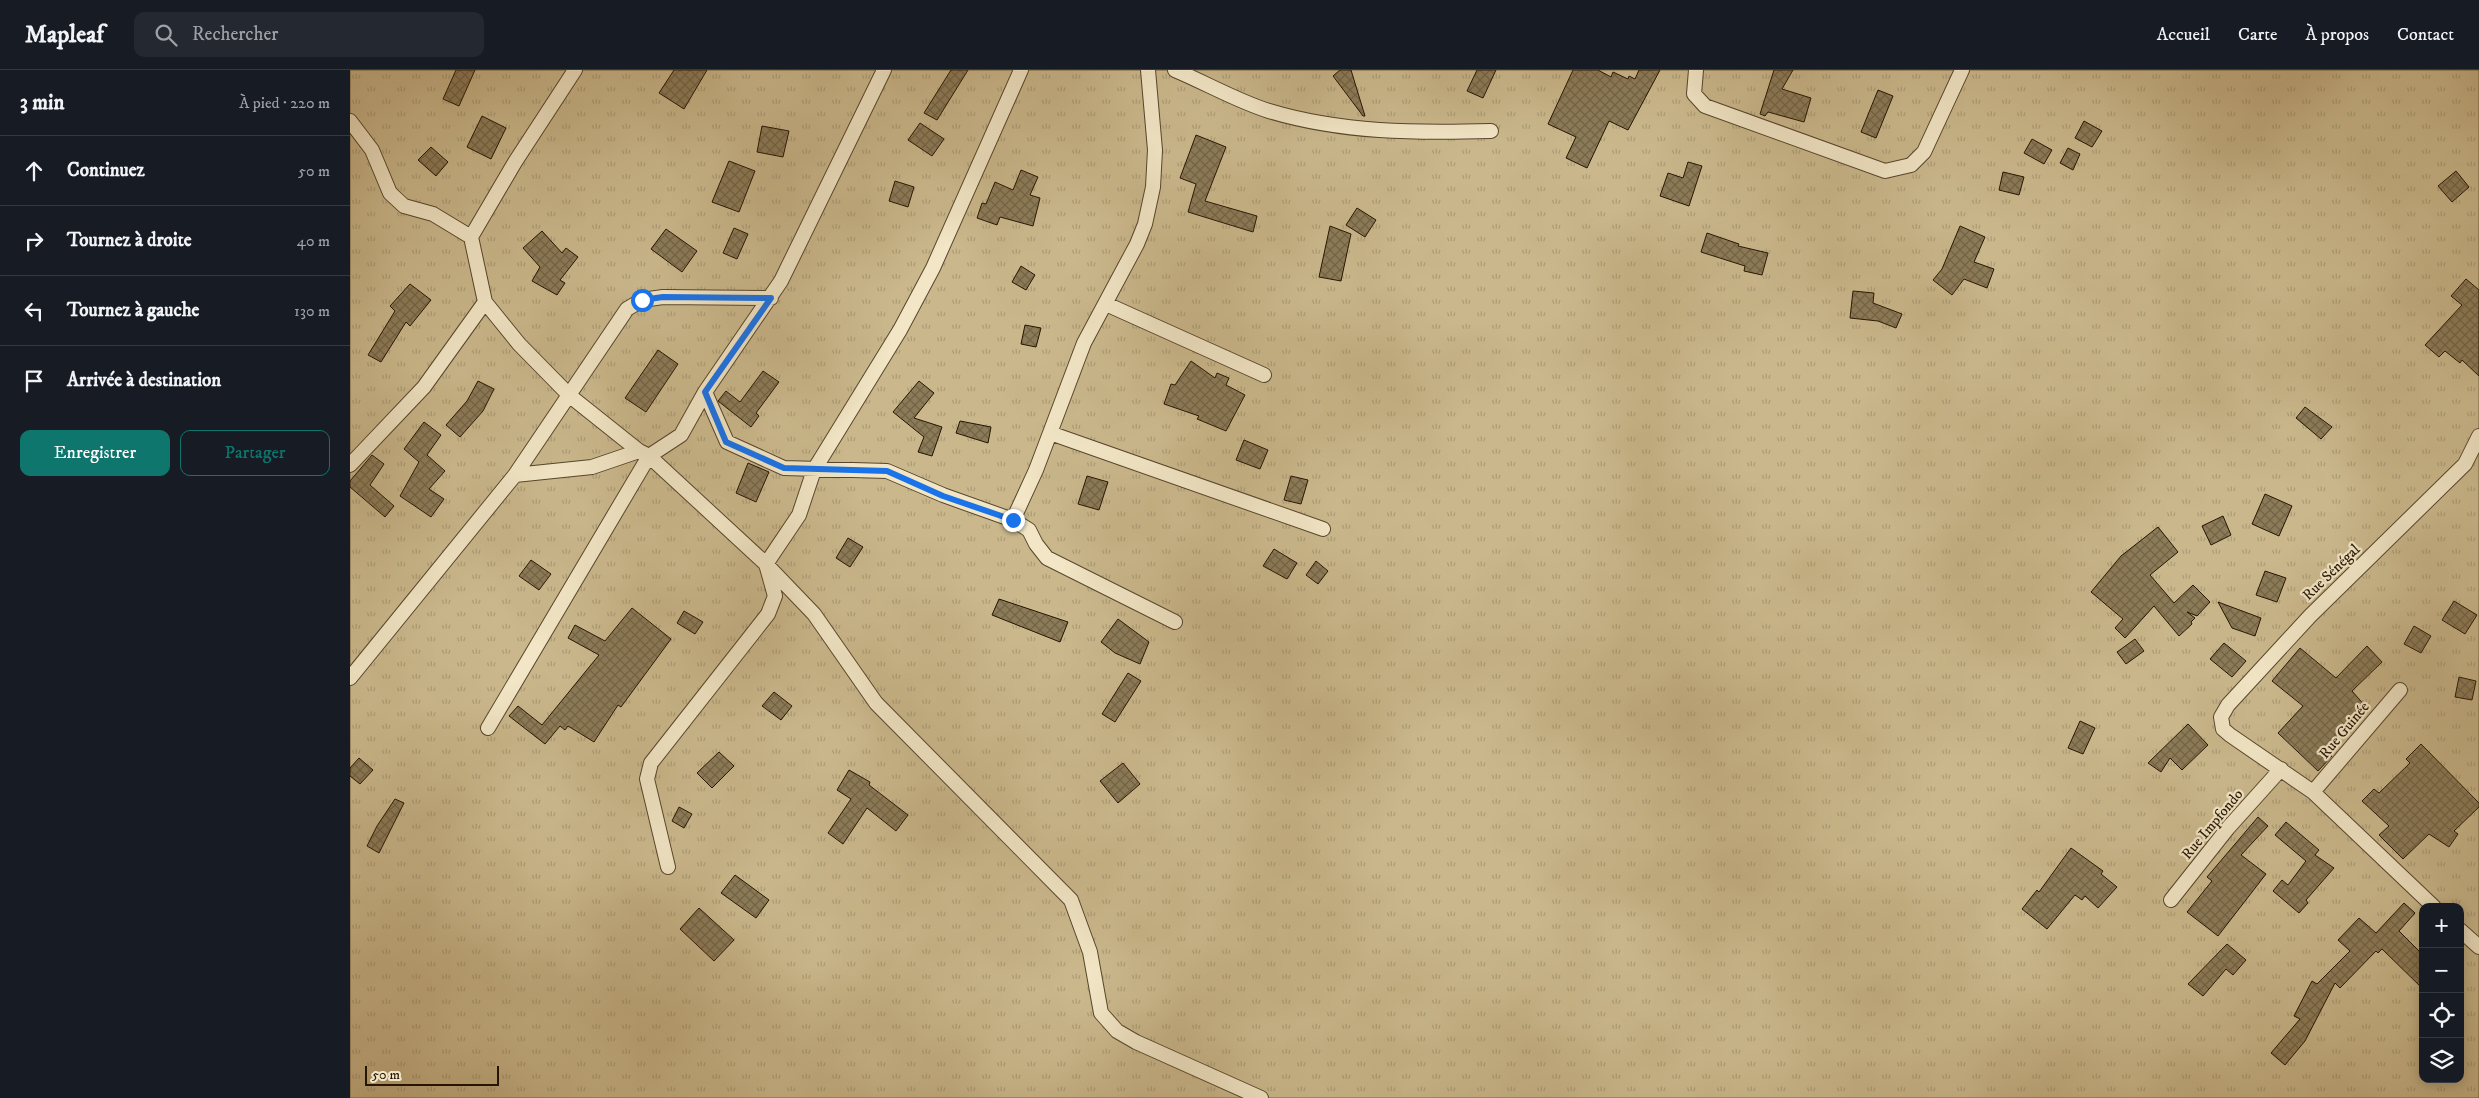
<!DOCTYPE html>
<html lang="fr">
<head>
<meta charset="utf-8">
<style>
	:root { --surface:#171b24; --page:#242831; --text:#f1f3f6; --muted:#9ea1a6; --line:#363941; --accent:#0f766e }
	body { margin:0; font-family:"IM FELL DW Pica",serif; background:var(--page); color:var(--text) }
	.controls { position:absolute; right:15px; bottom:15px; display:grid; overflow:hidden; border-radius:10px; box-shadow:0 2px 12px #0003 }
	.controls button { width:45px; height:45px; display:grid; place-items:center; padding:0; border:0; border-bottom:1px solid var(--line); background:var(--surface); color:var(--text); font:25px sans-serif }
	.scale { position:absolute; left:15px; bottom:12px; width:134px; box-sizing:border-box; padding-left:5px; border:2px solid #261502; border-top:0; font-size:14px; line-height:18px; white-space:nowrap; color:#261502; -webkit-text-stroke:4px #f2e6c6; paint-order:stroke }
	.stop { position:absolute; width:15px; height:15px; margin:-11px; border:4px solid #1a73e8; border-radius:50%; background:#fff }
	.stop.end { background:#1a73e8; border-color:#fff; box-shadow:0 1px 5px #0008 }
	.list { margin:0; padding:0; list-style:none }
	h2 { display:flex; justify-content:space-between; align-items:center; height:65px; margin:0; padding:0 20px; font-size:21px }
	h2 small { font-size:16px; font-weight:400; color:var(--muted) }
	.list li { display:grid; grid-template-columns:32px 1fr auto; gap:15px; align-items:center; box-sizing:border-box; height:70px; padding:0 20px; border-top:1px solid var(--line) }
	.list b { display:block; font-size:19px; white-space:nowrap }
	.list em { font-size:16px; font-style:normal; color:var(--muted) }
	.actions { display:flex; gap:10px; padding:15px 20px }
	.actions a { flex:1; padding:11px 0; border:1px solid var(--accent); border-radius:10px; text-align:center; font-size:18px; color:var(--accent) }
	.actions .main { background:var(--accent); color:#fff }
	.icon { flex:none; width:28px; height:28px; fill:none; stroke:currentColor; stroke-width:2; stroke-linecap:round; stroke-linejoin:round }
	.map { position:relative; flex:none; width:2129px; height:1028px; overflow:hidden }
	header { display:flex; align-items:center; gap:30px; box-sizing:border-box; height:70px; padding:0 25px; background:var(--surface); border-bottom:1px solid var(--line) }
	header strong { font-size:24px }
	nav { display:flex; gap:28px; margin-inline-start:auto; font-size:18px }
	.search { width:350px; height:45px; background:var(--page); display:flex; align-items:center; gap:12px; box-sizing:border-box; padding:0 18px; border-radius:10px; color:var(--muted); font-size:19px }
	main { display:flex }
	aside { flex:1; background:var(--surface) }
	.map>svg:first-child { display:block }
	.grass { fill:url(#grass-tufts); stroke:#786647; fill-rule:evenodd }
	.building { fill:url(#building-cross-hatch); stroke:#261502 }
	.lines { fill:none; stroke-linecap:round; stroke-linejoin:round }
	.street-casing { stroke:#57462c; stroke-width:16 }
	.street { stroke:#f2e6c6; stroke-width:14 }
	.route { stroke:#1a73e8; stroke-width:6 }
	.labels { text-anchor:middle; stroke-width:4.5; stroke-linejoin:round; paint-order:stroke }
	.street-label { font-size:15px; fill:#261502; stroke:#f2e6c6 }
</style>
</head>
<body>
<header>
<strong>Mapleaf</strong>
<div class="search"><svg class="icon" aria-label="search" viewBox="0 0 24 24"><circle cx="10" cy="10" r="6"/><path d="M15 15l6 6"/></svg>Rechercher</div>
<nav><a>Accueil</a><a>Carte</a><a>À propos</a><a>Contact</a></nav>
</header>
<main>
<aside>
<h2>3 min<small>À pied · 220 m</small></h2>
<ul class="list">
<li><svg class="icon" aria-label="ahead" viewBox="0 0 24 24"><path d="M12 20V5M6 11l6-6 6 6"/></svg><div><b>Continuez</b></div><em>50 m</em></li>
<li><svg class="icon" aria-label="right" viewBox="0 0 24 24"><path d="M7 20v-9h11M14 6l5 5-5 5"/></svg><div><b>Tournez à droite</b></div><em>40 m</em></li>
<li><svg class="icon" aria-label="left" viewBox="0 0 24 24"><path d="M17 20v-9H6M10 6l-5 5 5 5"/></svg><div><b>Tournez à gauche</b></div><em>130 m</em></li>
<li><svg class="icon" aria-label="arrive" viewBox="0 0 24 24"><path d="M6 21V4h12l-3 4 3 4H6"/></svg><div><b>Arrivée à destination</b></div></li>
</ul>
<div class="actions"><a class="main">Enregistrer</a><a>Partager</a></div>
</aside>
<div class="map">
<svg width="2129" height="1028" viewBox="0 0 2129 1028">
	<defs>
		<pattern id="grass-tufts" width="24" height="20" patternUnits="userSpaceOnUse" patternTransform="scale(1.25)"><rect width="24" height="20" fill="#cab88c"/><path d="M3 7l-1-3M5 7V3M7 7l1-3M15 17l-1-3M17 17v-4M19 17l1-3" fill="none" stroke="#ad9d77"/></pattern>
		<pattern id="building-cross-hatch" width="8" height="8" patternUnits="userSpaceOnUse" patternTransform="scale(1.25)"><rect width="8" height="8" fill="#8c7b58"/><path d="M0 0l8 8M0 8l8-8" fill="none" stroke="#726447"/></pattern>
	</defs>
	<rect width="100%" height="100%" fill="#ebd9a8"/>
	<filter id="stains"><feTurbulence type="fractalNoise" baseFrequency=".004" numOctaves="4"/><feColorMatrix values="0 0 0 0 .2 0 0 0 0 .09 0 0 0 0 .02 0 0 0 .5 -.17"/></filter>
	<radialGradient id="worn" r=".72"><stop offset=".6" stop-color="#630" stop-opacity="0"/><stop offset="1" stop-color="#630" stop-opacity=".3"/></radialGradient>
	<path class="grass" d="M 0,0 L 2129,0 L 2129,1028 L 0,1028 ZM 2073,837 L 2110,837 L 2110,1009 L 2073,1009 Z"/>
	<path class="building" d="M 106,0 L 125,0 L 109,36 L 93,29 Z
		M 324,0 L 357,0 L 334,39 L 309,23 Z
		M 601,0 L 618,0 L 587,50 L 574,43 Z
		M 990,0 L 1001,0 L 1015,46 L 1013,46 L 983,6 Z
		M 1127,0 L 1146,0 L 1133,28 L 1117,21 Z
		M 1223,0 L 1248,0 L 1261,7 L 1263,2 L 1278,9 L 1279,6 L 1285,9 L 1289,0 L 1310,0 L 1278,60 L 1259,51 L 1237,98 L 1216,88 L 1226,67 L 1198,54 Z
		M 1424,0 L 1443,0 L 1432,19 L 1461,28 L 1454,52 L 1418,42 L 1415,46 L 1410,44 Z
		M 1528,20 L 1543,26 L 1526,68 L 1511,62 Z
		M 132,46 L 156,58 L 141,89 L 117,77 Z
		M 1734,51 L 1752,61 L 1742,77 L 1725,68 Z
		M 570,53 L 594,69 L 582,86 L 558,70 Z
		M 412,56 L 439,61 L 433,87 L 407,82 Z
		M 846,65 L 876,77 L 855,131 L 907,146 L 903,162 L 838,142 L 846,114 L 830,108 Z
		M 1682,69 L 1702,80 L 1694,94 L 1674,83 Z
		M 81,77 L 98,92 L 86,106 L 68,90 Z
		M 1718,78 L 1730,84 L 1723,100 L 1710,93 Z
		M 379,91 L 405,101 L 389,142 L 362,132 Z
		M 1338,92 L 1352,96 L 1339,136 L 1310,126 L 1318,103 L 1333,108 Z
		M 671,100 L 688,107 L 680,125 L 690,128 L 683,156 L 650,147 L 647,155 L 627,148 L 632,133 L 636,134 L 645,112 L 663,120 Z
		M 2106,101 L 2119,117 L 2102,132 L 2088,116 Z
		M 1653,102 L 1674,107 L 1669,125 L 1649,120 Z
		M 545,111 L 564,117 L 558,137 L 539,131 Z
		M 1007,138 L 1026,150 L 1015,167 L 996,155 Z
		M 980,156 L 1001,164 L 991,211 L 969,207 Z
		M 1610,156 L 1635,167 L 1624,192 L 1644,199 L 1637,218 L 1614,209 L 1602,225 L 1583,210 L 1592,199 Z
		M 384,158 L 398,164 L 387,189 L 373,183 Z
		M 316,159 L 347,181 L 332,202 L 301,179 Z
		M 192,161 L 212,183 L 216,178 L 228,187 L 210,210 L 215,213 L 207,225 L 182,211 L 190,197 L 173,178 Z
		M 1357,163 L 1389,174 L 1388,176 L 1418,183 L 1412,205 L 1394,201 L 1395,196 L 1351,182 Z
		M 671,196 L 685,205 L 676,220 L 662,212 Z
		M 2116,209 L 2129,220 L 2129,306 L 2112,290 L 2110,293 L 2095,281 L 2089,287 L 2075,275 L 2112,235 L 2101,226 Z
		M 60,214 L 81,230 L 60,256 L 56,252 L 31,292 L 18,285 L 45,241 L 40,236 Z
		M 1503,221 L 1524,223 L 1523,233 L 1552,244 L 1546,258 L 1528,251 L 1500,248 Z
		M 675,255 L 691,258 L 686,277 L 671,274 Z
		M 308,280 L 328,294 L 296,342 L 275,328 Z
		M 841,291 L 865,308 L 867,303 L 879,308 L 876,315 L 895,325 L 876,361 L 847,349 L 849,346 L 814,334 L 821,314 L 825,315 Z
		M 413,301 L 429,312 L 406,343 L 409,346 L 401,357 L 368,331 L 376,321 L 390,332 Z
		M 128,311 L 144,319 L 133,341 L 110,367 L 96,355 L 117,331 Z
		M 569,311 L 584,323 L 564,348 L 592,357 L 582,386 L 568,382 L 574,367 L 543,342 Z
		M 1955,337 L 1982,357 L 1971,369 L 1946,348 Z
		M 610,351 L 641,357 L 638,373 L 606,363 Z
		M 74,352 L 91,365 L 77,385 L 95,401 L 79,419 L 94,429 L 81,447 L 50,426 L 69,392 L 54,379 Z
		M 894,370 L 918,380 L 910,399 L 886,390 Z
		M 22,385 L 34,394 L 20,415 L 44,436 L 35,447 L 0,417 L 0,411 Z
		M 398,393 L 419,402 L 406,432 L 386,423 Z
		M 737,406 L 758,412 L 749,440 L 728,434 Z
		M 941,406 L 958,410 L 951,434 L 934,430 Z
		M 1915,424 L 1942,436 L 1929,466 L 1902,454 Z
		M 1873,446 L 1881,465 L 1861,475 L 1852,456 Z
		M 1808,457 L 1828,482 L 1800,505 L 1824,533 L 1843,515 L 1860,532 L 1847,546 L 1837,542 L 1845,548 L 1841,552 L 1842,554 L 1829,566 L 1804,536 L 1775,568 L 1765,558 L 1773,549 L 1741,522 L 1771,486 Z
		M 498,468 L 513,477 L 500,497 L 486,488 Z
		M 924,479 L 947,493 L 937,509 L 913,496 Z
		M 181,490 L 201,504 L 189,520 L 169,506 Z
		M 966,491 L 978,501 L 968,514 L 956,505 Z
		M 1915,501 L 1936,508 L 1927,532 L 1906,525 Z
		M 649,529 L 718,552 L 710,572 L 642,545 Z
		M 2104,531 L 2127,545 L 2115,564 L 2092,550 Z
		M 1868,532 L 1911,548 L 1905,566 L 1882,558 Z
		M 282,538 L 321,569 L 271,637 L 268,635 L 244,672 L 218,656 L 215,660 L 210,656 L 195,674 L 159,646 L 168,636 L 192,655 L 249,585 L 218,568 L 225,555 L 255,571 Z
		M 334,541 L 353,552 L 345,564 L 327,553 Z
		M 768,549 L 799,572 L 790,594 L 765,583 L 751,572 Z
		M 2064,556 L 2081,566 L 2071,583 L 2054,574 Z
		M 1785,569 L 1794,581 L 1776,594 L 1767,582 Z
		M 1874,573 L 1896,591 L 1882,607 L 1860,589 Z
		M 2017,576 L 2032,592 L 2002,621 L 2017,638 L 1974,678 L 1982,686 L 1968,701 L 1928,663 L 1953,636 L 1922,611 L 1950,578 L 1986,608 Z
		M 778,603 L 791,611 L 765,652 L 752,644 Z
		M 2109,607 L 2126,611 L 2122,630 L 2105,627 Z
		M 424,622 L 442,636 L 431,650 L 412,636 Z
		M 1730,651 L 1745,658 L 1733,684 L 1718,678 Z
		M 1838,654 L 1858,675 L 1832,700 L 1820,688 L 1811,702 L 1798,693 Z
		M 2071,674 L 2129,733 L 2129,737 L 2104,761 L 2108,764 L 2099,777 L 2079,764 L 2053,789 L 2029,765 L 2039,756 L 2012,731 L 2024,719 L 2029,723 L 2060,693 L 2056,689 Z
		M 369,682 L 384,696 L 362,718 L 347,703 Z
		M 9,688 L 23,700 L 10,714 L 0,706 L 0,698 Z
		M 773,693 L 790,714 L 768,733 L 750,711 Z
		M 499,700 L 520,712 L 519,715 L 558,745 L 546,761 L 517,738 L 493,774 L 478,763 L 501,729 L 487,720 Z
		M 45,729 L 54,733 L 29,783 L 17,776 L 27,756 Z
		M 329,737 L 342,744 L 334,758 L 322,751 Z
		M 1908,747 L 1918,756 L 1891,785 L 1916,804 L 1868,866 L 1837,842 L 1862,811 L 1857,807 Z
		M 1936,752 L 1969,780 L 1965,785 L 1984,798 L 1956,830 L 1958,833 L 1949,843 L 1923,821 L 1932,810 L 1938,815 L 1956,791 L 1925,765 Z
		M 1721,778 L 1753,801 L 1751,804 L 1767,817 L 1748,838 L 1735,826 L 1732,830 L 1725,825 L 1697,859 L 1672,839 L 1687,820 L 1689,822 Z
		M 385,805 L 419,830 L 406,848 L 371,823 Z
		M 2054,833 L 2065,843 L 2049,861 L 2073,885 L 2073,919 L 2032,879 L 2028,883 L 2026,881 L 1990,918 L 1985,913 L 1955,971 L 1935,995 L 1921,983 L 1950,949 L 1944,946 L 1962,911 L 1967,914 L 2000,881 L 1988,870 L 2009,848 L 2026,863 Z
		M 349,838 L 384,870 L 364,891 L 330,859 Z
		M 1877,874 L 1896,890 L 1883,905 L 1876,899 L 1853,926 L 1838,914 Z"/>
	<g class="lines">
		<g class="street-casing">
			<path id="street" d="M 825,0 C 856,13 887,31 919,41 C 992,63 1066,63 1141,61
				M 1346,0 L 1344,24 L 1355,36 L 1535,101 L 1561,95 L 1574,82 L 1612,0
				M 0,51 L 22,80 L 40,123 L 54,136 L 83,144 L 121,167 L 135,232 L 169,274 L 220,326 L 289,381 L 299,386 L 416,494 L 464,544 L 526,633 L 721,830 L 740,882 L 751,943 L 767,961 L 786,972 L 911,1028
				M 121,167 L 165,92 L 225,0
				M 756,234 L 914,305
				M 355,322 L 377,372 L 434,398 L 537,401 L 593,425 L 663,450 L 686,400 L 734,273 L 787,174 L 795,154 L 803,117 L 805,80 L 798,0
				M 700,363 L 973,459
				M 0,395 L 74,317 L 135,232
				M 165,405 L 242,397 L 289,381
				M 663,450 L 679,460 L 686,474 L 697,488 L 825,552
				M 0,608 L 165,405 L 277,239 L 292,230 L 313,227 L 421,228
				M 138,658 L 299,386 L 331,365 L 355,322 L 431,211 L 534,0
				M 1963,722 L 2050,620
				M 318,797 L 297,709 L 301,693 L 418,544 L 425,526 L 416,494 L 449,445 L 464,400 L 550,260 L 583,198 L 671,0
				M 1821,830 L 1878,758 L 1931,699
				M 2084,837 L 1963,722 L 1880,665 L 1873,659 L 1871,647 L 1878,635 L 1960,546 L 2115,394 L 2129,366
				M 2110,860 L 2129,877"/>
		</g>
		<use href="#street" class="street"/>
	</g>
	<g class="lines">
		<path class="route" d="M 292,230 L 313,227 L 421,228 L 355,322 L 376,372 L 434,398 L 537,401 L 593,426 L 663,450"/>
	</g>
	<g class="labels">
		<g class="street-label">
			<text transform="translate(1981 502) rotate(-44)" y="5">Rue Sénégal</text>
			<text transform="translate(1994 660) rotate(-50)" y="5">Rue Guinée</text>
			<text transform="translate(1862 754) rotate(-50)" y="5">Rue Impfondo</text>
		</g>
	</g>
	<rect width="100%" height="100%" filter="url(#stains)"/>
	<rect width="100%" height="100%" fill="url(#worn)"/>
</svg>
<div class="controls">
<button>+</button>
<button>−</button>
<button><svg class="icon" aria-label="locate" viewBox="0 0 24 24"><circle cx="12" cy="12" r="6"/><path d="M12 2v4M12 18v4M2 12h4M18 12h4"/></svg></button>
<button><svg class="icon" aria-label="layers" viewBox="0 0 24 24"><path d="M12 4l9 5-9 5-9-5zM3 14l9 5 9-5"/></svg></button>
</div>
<div class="scale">50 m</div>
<div class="stop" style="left:292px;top:230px"></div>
<div class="stop end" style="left:663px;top:450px"></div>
</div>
</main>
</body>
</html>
